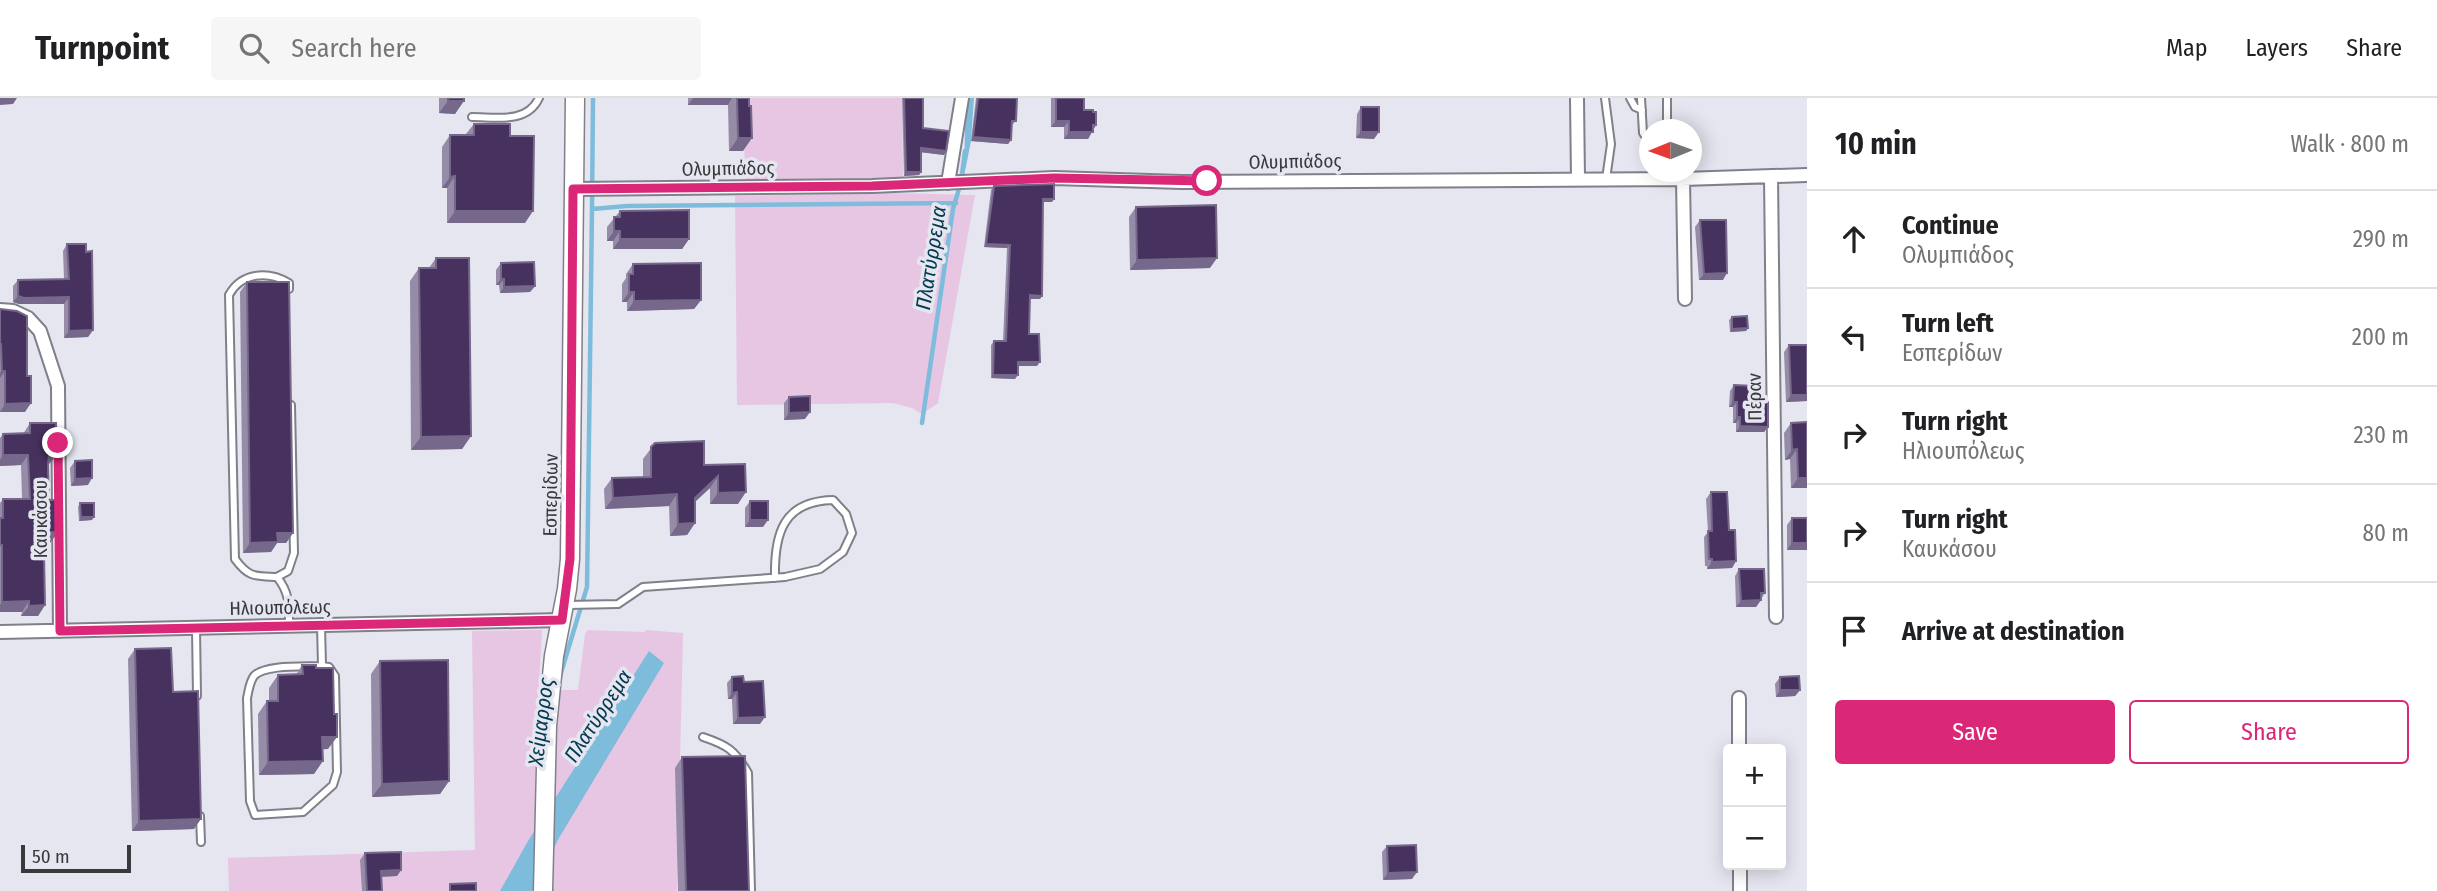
<!DOCTYPE html>
<html lang="en">
<head>
<meta charset="utf-8">
<style>
	:root { --surface:#fff; --page:#f6f6f6; --text:#202124; --muted:#757577; --line:#e0e0e0; --accent:#db2777 }
	body { margin:0; font-family:"Fira Sans Condensed",sans-serif; background:var(--page); color:var(--text) }
	.controls { position:absolute; right:21px; bottom:21px; display:grid; overflow:hidden; border-radius:7px; box-shadow:0 4px 18px #0003 }
	.controls button { width:63px; height:63px; display:grid; place-items:center; padding:0; border:0; border-bottom:2px solid var(--line); background:var(--surface); color:var(--text); font:35px sans-serif }
	.compass { position:absolute; left:1639px; top:21px; width:63px; height:63px; border-radius:50%; background:var(--surface); box-shadow:0 4px 18px #0003; rotate:269deg }
	.scale { position:absolute; left:21px; bottom:18px; width:110px; box-sizing:border-box; padding-left:7px; border:4px solid #39393d; border-top:0; font-size:19px; line-height:24px; white-space:nowrap; color:#39393d; -webkit-text-stroke:5px #e5e6f0; paint-order:stroke }
	.stop { position:absolute; width:21px; height:21px; margin:-16px; border:5px solid #db2777; border-radius:50%; background:#fff }
	.stop.end { background:#db2777; border-color:#fff; box-shadow:0 2px 7px #0008 }
	.list { margin:0; padding:0; list-style:none }
	h2 { display:flex; justify-content:space-between; align-items:center; height:91px; margin:0; padding:0 28px; font-size:30px }
	h2 small { font-size:23px; font-weight:400; color:var(--muted) }
	.list li { display:grid; grid-template-columns:46px 1fr auto; gap:21px; align-items:center; box-sizing:border-box; height:98px; padding:0 28px; border-top:2px solid var(--line) }
	.list b { display:block; font-size:26px; white-space:nowrap }
	.list p { margin:0; font-size:23px; white-space:nowrap; color:var(--muted) }
	.list em { font-size:23px; font-style:normal; color:var(--muted) }
	.actions { display:flex; gap:14px; padding:21px 28px }
	.actions a { flex:1; padding:16px 0; border:2px solid var(--accent); border-radius:7px; text-align:center; font-size:24px; color:var(--accent) }
	.actions .main { background:var(--accent); color:#fff }
	.icon { flex:none; width:38px; height:38px; fill:none; stroke:currentColor; stroke-width:2; stroke-linecap:round; stroke-linejoin:round }
	.map { position:relative; flex:none; width:1807px; height:793px; overflow:hidden }
	header { display:flex; align-items:center; gap:42px; box-sizing:border-box; height:98px; padding:0 35px; background:var(--surface); border-bottom:2px solid var(--line) }
	header strong { font-size:33px }
	nav { display:flex; gap:38px; margin-inline-start:auto; font-size:24px }
	.search { width:490px; height:63px; background:var(--page); display:flex; align-items:center; gap:18px; box-sizing:border-box; padding:0 24px; border-radius:7px; color:var(--muted); font-size:26px }
	main { display:flex }
	aside { flex:1; background:var(--surface) }
	.map>svg:first-child { display:block }
	.green { fill:#e6c6e3 }
	.water { fill:#7ebcdb }
	.lines { fill:none; stroke-linecap:round; stroke-linejoin:round }
	.stream { stroke:#7ebcdb; stroke-width:4.5 }
	.lane-casing { stroke:#7f8089; stroke-width:10 }
	.street-casing { stroke:#7f8089; stroke-width:16 }
	.secondary-casing { stroke:#7f8089; stroke-width:21 }
	.lane { stroke:#fff; stroke-width:6 }
	.street { stroke:#fff; stroke-width:12 }
	.secondary { stroke:#fff; stroke-width:18 }
	.wall { fill:#968ca8 }
	.shaded-wall { fill:#76688a }
	.building { fill:#47325f; stroke:#76688a; stroke-width:2 }
	.route { stroke:#db2777; stroke-width:9 }
	.labels { text-anchor:middle; stroke-width:7; stroke-linejoin:round; paint-order:stroke }
	.street-label { font-size:19px; fill:#39393d; stroke:#e5e6f0 }
	.water-label { font-size:21px; font-style:italic; fill:#033a50; stroke:#e5e6f0 }
</style>
</head>
<body>
<header>
<strong>Turnpoint</strong>
<div class="search"><svg class="icon" aria-label="search" viewBox="0 0 24 24"><circle cx="10" cy="10" r="6"/><path d="M15 15l6 6"/></svg>Search here</div>
<nav><a>Map</a><a>Layers</a><a>Share</a></nav>
</header>
<main>
<div class="map">
<svg width="1807" height="793" viewBox="0 0 1807 793">
	<rect width="100%" height="100%" fill="#e5e6f0"/>
	<path class="green" d="M 743,0 L 902,0 L 903,80 L 745,82 Z
		M 893,95 L 975,97 L 938,305 L 922,316 L 912,310 L 893,305 L 737,307 L 735,98 Z
		M 542,532 L 535,660 L 535,720 L 551,693 L 556,592 L 578,592 L 585,536 L 588,532 L 644,534 L 646,532 L 683,535 L 677,793 L 229,793 L 228,760 L 475,752 L 472,533 Z"/>
	<path class="water" d="M 969,0 L 974,0 L 971,43 L 964,78 L 965,28 Z
		M 649,553 L 664,565 L 559,740 L 532,793 L 500,793 L 528,743 Z"/>
	<g class="lines">
		<path class="stream" d="M 592,111 L 593,0
			M 922,325 L 953,111 L 961,84 L 965,53
			M 560,578 L 587,489 L 592,111 L 627,108 L 956,105"/>
		<g class="lane-casing">
			<path id="lane" d="M 1605,0 L 1611,46 L 1606,81
				M 1630,0 L 1635,9 L 1642,12
				M 1641,0 L 1643,35 L 1650,45
				M 1667,0 L 1667,32
				M 472,19 C 496,19 527,26 539,0
				M 277,479 L 288,473 L 294,455 L 291,307
				M 567,507 L 618,506 L 643,489 L 785,479 L 820,471 L 843,454 L 852,435 L 846,416 L 833,402 C 783,403 774,436 775,480
				M 321,527 L 322,568
				M 289,528 C 289,508 290,495 277,479 C 255,478 249,480 235,461 L 229,197 C 241,175 267,172 289,185 L 289,191
				M 196,530 L 197,598
				M 322,568 L 329,569 L 335,578 L 337,674 L 333,687 L 303,714 L 255,717 L 250,703 L 247,600 C 249,592 249,585 254,578 C 265,566 305,569 322,568 Z
				M 703,639 C 727,647 735,652 748,675 L 751,793
				M 200,718 L 201,744"/>
		</g>
		<g class="street-casing">
			<path id="street" d="M 1577,0 L 1578,81
				M 1771,78 L 1776,519
				M 1683,81 L 1685,201
				M 948,85 L 962,0
				M 573,91 L 872,88 L 1054,80 L 1182,84 L 1683,81 L 1807,77
				M 0,212 L 13,213 L 28,220 L 40,233 L 58,288 L 60,533
				M 0,534 L 562,522
				M 1739,600 L 1739,651
				M 1740,767 L 1740,793"/>
		</g>
		<g class="secondary-casing">
			<path id="secondary" d="M 543,793 L 547,628 L 554,558 L 567,491 L 570,461 L 575,0"/>
		</g>
		<use href="#lane" class="lane"/>
		<use href="#street" class="street"/>
		<use href="#secondary" class="secondary"/>
	</g>
	<path class="wall" d="M 439,0 L 464,0 L 455,16 L 439,15 Z
		M 688,0 L 749,0 L 743,53 L 729,53 L 728,7 L 688,7 Z
		M 902,0 L 923,0 L 923,30 L 946,53 L 944,57 L 921,54 L 921,74 L 919,77 L 904,78 Z
		M 976,0 L 1017,0 L 1016,23 L 1013,26 L 1012,26 L 1011,42 L 1008,46 L 971,43 Z
		M 1051,0 L 1084,0 L 1084,12 L 1096,27 L 1088,41 L 1064,41 L 1064,29 L 1051,29 Z
		M 1361,9 L 1374,41 L 1356,40 L 1357,16 Z
		M 474,26 L 510,38 L 525,125 L 447,125 L 447,90 L 442,90 L 442,49 L 450,37 L 465,37 Z
		M 994,88 L 1052,104 L 1043,104 L 1042,198 L 1040,201 L 1030,201 L 1029,236 L 1037,268 L 1018,268 L 1015,281 L 991,280 L 991,247 L 994,243 L 1003,243 L 1007,150 L 984,149 L 991,92 Z
		M 1136,109 L 1210,170 L 1130,172 L 1129,119 Z
		M 620,113 L 689,141 L 682,151 L 613,151 L 613,143 L 607,143 L 607,129 Z
		M 1700,122 L 1723,182 L 1699,182 L 1695,129 Z
		M 67,146 L 93,232 L 88,239 L 64,240 L 64,206 L 19,206 L 13,204 L 13,188 L 18,182 L 64,181 L 63,153 Z
		M 436,160 L 471,338 L 462,351 L 411,352 L 410,183 L 419,170 L 429,170 Z
		M 501,165 L 535,188 L 530,194 L 500,195 L 499,187 L 496,187 L 496,172 Z
		M 633,166 L 701,202 L 694,211 L 627,213 L 627,204 L 622,204 L 622,186 L 626,180 L 626,176 Z
		M 247,184 L 293,435 L 286,445 L 277,445 L 271,454 L 243,455 L 240,194 Z
		M 0,211 L 25,314 L 0,314 Z
		M 1732,219 L 1748,230 L 1746,233 L 1730,234 L 1729,222 Z
		M 1789,247 L 1807,303 L 1786,304 L 1784,254 Z
		M 1734,287 L 1753,304 L 1768,329 L 1764,334 L 1736,334 L 1736,325 L 1733,325 L 1733,309 L 1729,309 L 1730,293 Z
		M 789,299 L 805,321 L 784,322 L 784,305 Z
		M 30,325 L 49,366 L 48,366 L 49,402 L 58,434 L 50,445 L 40,445 L 45,507 L 38,518 L 21,518 L 22,514 L 0,514 L 0,405 L 3,401 L 22,401 L 21,367 L 0,368 L 0,340 L 3,336 L 23,336 Z
		M 1791,325 L 1807,390 L 1791,390 L 1790,361 L 1785,362 L 1784,335 Z
		M 655,345 L 704,367 L 745,366 L 738,406 L 710,406 L 710,390 L 695,404 L 695,425 L 687,437 L 670,438 L 669,408 L 605,411 L 604,391 L 612,380 L 643,379 L 643,361 Z
		M 75,363 L 88,387 L 71,388 L 70,370 Z
		M 1711,394 L 1729,432 L 1736,463 L 1732,470 L 1707,471 L 1707,468 L 1705,468 L 1704,439 L 1708,434 L 1706,401 Z
		M 750,403 L 763,429 L 745,429 L 745,410 Z
		M 80,405 L 92,422 L 79,423 L 78,409 Z
		M 1792,420 L 1807,452 L 1787,452 L 1787,427 Z
		M 1739,471 L 1765,495 L 1756,509 L 1736,509 L 1735,478 Z
		M 135,551 L 173,594 L 194,731 L 132,733 L 128,561 Z
		M 380,563 L 449,683 L 440,696 L 372,699 L 371,576 Z
		M 302,567 L 328,651 L 322,651 L 314,676 L 259,677 L 258,616 L 267,603 L 269,603 L 269,590 L 278,577 L 296,577 Z
		M 732,579 L 744,584 L 760,626 L 733,626 L 732,601 L 728,601 L 727,585 Z
		M 1780,579 L 1800,592 L 1795,598 L 1776,599 L 1775,586 Z
		M 682,659 L 749,793 L 678,793 L 675,670 Z
		M 1387,748 L 1412,781 L 1383,782 L 1382,754 Z
		M 365,755 L 401,772 L 397,778 L 381,779 L 382,793 L 362,793 L 360,762 Z"/>
	<path class="shaded-wall" d="M 0,0 L 17,0 L 13,6 L 0,7 Z
		M 693,0 L 732,0 L 728,7 L 688,7 Z
		M 448,3 L 464,3 L 455,16 L 439,15 Z
		M 1056,23 L 1069,23 L 1064,29 L 1051,29 Z
		M 1093,27 L 1096,27 L 1088,41 L 1064,41 L 1069,34 Z
		M 1361,34 L 1379,34 L 1374,41 L 1356,40 Z
		M 973,39 L 1011,42 L 1008,46 L 971,43 Z
		M 738,40 L 752,40 L 743,53 L 729,53 Z
		M 921,50 L 946,53 L 944,57 L 919,54 Z
		M 906,74 L 921,74 L 919,77 L 904,78 Z
		M 455,78 L 447,90 L 442,90 L 450,79 Z
		M 1043,101 L 1054,101 L 1052,104 L 1041,104 Z
		M 455,113 L 533,113 L 525,125 L 447,125 Z
		M 614,133 L 620,133 L 613,143 L 607,143 Z
		M 620,141 L 689,141 L 682,151 L 613,151 Z
		M 986,146 L 1010,147 L 1007,150 L 984,149 Z
		M 1217,160 L 1210,170 L 1130,172 L 1137,162 Z
		M 1727,175 L 1723,182 L 1699,182 L 1704,176 Z
		M 501,181 L 504,181 L 499,187 L 496,187 Z
		M 535,188 L 530,194 L 500,195 L 504,189 Z
		M 629,194 L 634,194 L 627,204 L 622,204 Z
		M 1030,197 L 1042,198 L 1040,201 L 1027,201 Z
		M 18,198 L 69,199 L 64,206 L 19,206 L 13,204 Z
		M 701,202 L 694,211 L 627,213 L 634,203 Z
		M 1748,230 L 1746,233 L 1730,234 L 1732,231 Z
		M 93,232 L 88,239 L 64,240 L 69,233 Z
		M 1018,264 L 1040,264 L 1037,268 L 1015,268 Z
		M 2,273 L 5,273 L 0,280 L 0,275 Z
		M 993,277 L 1018,277 L 1015,281 L 991,280 Z
		M 1791,297 L 1807,297 L 1807,303 L 1786,304 Z
		M 1733,304 L 1737,304 L 1733,309 L 1729,309 Z
		M 31,305 L 25,314 L 0,314 L 5,306 Z
		M 810,314 L 805,321 L 784,322 L 789,315 Z
		M 1737,319 L 1740,319 L 1736,325 L 1733,325 Z
		M 1740,328 L 1768,329 L 1764,334 L 1736,334 Z
		M 471,338 L 462,351 L 411,352 L 421,339 Z
		M 1797,351 L 1790,361 L 1785,362 L 1792,352 Z
		M 49,356 L 57,356 L 49,366 L 42,366 Z
		M 3,357 L 28,357 L 21,367 L 0,368 L 0,362 Z
		M 718,378 L 710,390 L 687,411 L 695,400 Z
		M 92,380 L 88,387 L 71,388 L 75,381 Z
		M 1798,380 L 1807,380 L 1807,390 L 1791,390 Z
		M 746,394 L 738,406 L 710,406 L 718,395 Z
		M 677,396 L 669,408 L 605,411 L 613,400 Z
		M 81,419 L 94,419 L 92,422 L 79,423 Z
		M 750,422 L 768,422 L 763,429 L 745,429 Z
		M 695,425 L 687,437 L 670,438 L 678,426 Z
		M 58,434 L 50,445 L 33,445 L 40,435 Z
		M 277,435 L 293,435 L 286,445 L 277,445 L 271,454 L 243,455 L 250,445 Z
		M 1792,445 L 1807,445 L 1807,452 L 1787,452 Z
		M 1736,463 L 1732,470 L 1707,471 L 1712,464 Z
		M 1761,502 L 1756,509 L 1736,509 L 1741,503 Z
		M 29,503 L 22,514 L 0,514 L 0,507 L 2,504 Z
		M 45,507 L 38,518 L 21,518 L 29,508 Z
		M 1780,592 L 1800,592 L 1795,598 L 1776,599 Z
		M 737,594 L 732,601 L 728,601 L 732,595 Z
		M 765,619 L 760,626 L 733,626 L 738,620 Z
		M 322,639 L 337,639 L 328,651 L 313,652 Z
		M 323,663 L 314,676 L 259,677 L 268,664 Z
		M 449,683 L 440,696 L 372,699 L 382,686 Z
		M 201,721 L 194,731 L 132,733 L 139,723 Z
		M 401,772 L 397,778 L 376,779 L 381,773 Z
		M 1417,774 L 1412,781 L 1383,782 L 1388,775 Z"/>
	<path class="building" d="M 448,0 L 464,0 L 464,3 L 448,3 Z
		M 737,0 L 749,0 L 749,8 L 751,8 L 752,40 L 738,40 Z
		M 904,0 L 923,0 L 923,30 L 949,33 L 946,53 L 921,50 L 921,74 L 906,74 Z
		M 978,0 L 1017,0 L 1016,23 L 1012,23 L 1011,42 L 973,39 Z
		M 1056,0 L 1084,0 L 1084,12 L 1093,12 L 1093,14 L 1096,14 L 1096,27 L 1093,27 L 1093,34 L 1069,34 L 1069,23 L 1056,23 Z
		M 1361,9 L 1379,9 L 1379,34 L 1361,34 Z
		M 474,26 L 510,26 L 510,38 L 534,38 L 533,113 L 455,113 L 455,78 L 450,79 L 450,37 L 474,37 Z
		M 1054,86 L 1054,101 L 1043,101 L 1042,198 L 1030,197 L 1029,236 L 1039,236 L 1040,264 L 1018,264 L 1018,277 L 993,277 L 994,243 L 1006,243 L 1010,147 L 986,146 L 994,88 Z
		M 1216,107 L 1217,160 L 1137,162 L 1136,109 Z
		M 689,112 L 689,141 L 620,141 L 620,133 L 614,133 L 614,119 L 620,119 L 620,113 Z
		M 1700,122 L 1726,122 L 1727,175 L 1704,176 Z
		M 67,146 L 86,146 L 86,154 L 92,153 L 93,232 L 69,233 L 69,199 L 24,200 L 18,198 L 18,182 L 69,181 Z
		M 436,160 L 469,160 L 471,338 L 421,339 L 419,170 L 436,170 Z
		M 534,164 L 535,188 L 504,189 L 504,181 L 501,181 L 501,165 Z
		M 701,165 L 701,202 L 634,203 L 634,194 L 629,194 L 629,176 L 633,176 L 633,166 Z
		M 247,184 L 289,184 L 293,435 L 277,435 L 278,444 L 250,445 Z
		M 0,211 L 17,213 L 27,218 L 27,278 L 31,278 L 31,305 L 5,306 L 5,273 L 2,273 L 1,246 L 0,246 Z
		M 1747,218 L 1748,230 L 1732,231 L 1732,219 Z
		M 1789,247 L 1807,247 L 1807,297 L 1791,297 Z
		M 1734,287 L 1754,288 L 1753,304 L 1768,304 L 1768,329 L 1740,328 L 1740,319 L 1737,319 L 1737,304 L 1733,304 Z
		M 810,298 L 810,314 L 789,315 L 789,299 Z
		M 1807,324 L 1807,380 L 1798,380 L 1797,351 L 1792,352 L 1791,325 Z
		M 30,325 L 56,325 L 57,356 L 49,356 L 48,367 L 49,402 L 57,402 L 58,434 L 40,435 L 40,457 L 44,457 L 45,507 L 29,508 L 29,503 L 2,504 L 2,447 L 0,447 L 0,420 L 3,420 L 3,401 L 30,401 L 28,357 L 3,357 L 3,336 L 30,335 Z
		M 704,343 L 704,367 L 745,366 L 746,394 L 718,395 L 718,378 L 695,400 L 695,425 L 678,426 L 677,396 L 613,400 L 612,380 L 651,379 L 651,349 L 655,345 Z
		M 92,362 L 92,380 L 75,381 L 75,363 Z
		M 1711,394 L 1727,394 L 1729,432 L 1735,432 L 1736,463 L 1712,464 L 1712,461 L 1709,461 L 1708,433 L 1712,433 Z
		M 750,403 L 768,403 L 768,422 L 750,422 Z
		M 80,405 L 94,405 L 94,419 L 81,419 Z
		M 1792,420 L 1807,420 L 1807,445 L 1792,445 Z
		M 1739,471 L 1764,471 L 1765,495 L 1761,495 L 1761,502 L 1741,503 Z
		M 171,550 L 173,594 L 198,593 L 201,721 L 139,723 L 135,551 Z
		M 448,562 L 449,683 L 382,686 L 380,563 Z
		M 302,567 L 316,567 L 316,570 L 333,570 L 334,616 L 337,616 L 337,639 L 322,639 L 323,663 L 268,664 L 267,603 L 278,603 L 278,577 L 303,576 Z
		M 743,578 L 744,584 L 763,583 L 765,619 L 738,620 L 737,594 L 732,595 L 732,579 Z
		M 1799,578 L 1800,592 L 1780,592 L 1780,579 Z
		M 745,658 L 749,793 L 686,793 L 682,659 Z
		M 1416,747 L 1417,774 L 1388,775 L 1387,748 Z
		M 401,754 L 401,772 L 381,773 L 382,793 L 367,793 L 365,755 Z
		M 476,785 L 476,793 L 450,793 L 450,786 Z"/>
	<g class="lines">
		<path class="route" d="M 58,345 L 60,533 L 562,522 L 570,461 L 573,91 L 872,88 L 1054,80 L 1207,83"/>
	</g>
	<g class="labels">
		<g class="street-label">
			<text transform="translate(1295 63) rotate(-1)" y="7">Ολυμπιάδος</text>
			<text transform="translate(728 70) rotate(-1)" y="7">Ολυμπιάδος</text>
			<text transform="translate(1754 299) rotate(-91)" y="7">Πέραν</text>
			<text transform="translate(550 397) rotate(-89)" y="7">Εσπερίδων</text>
			<text transform="translate(40 421) rotate(-90)" y="7">Καυκάσου</text>
			<text transform="translate(280 509) rotate(-1)" y="7">Ηλιουπόλεως</text>
		</g>
		<g class="water-label">
			<text transform="translate(931 160) rotate(-81)" y="7">Πλατύρρεμα</text>
			<text transform="translate(598 618) rotate(-57)" y="7">Πλατύρρεμα</text>
			<text transform="translate(541 624) rotate(-83)" y="7">Χείμαρρος</text>
		</g>
	</g>
</svg>
<div class="controls">
<button>+</button>
<button>−</button>
</div>
<svg class="compass" viewBox="-18 -18 36 36"><path d="M0-13l5 13h-10z" fill="#e53935"/><path d="M0 13l5-13h-10z" fill="#757577"/></svg>
<div class="scale">50 m</div>
<div class="stop" style="left:1207px;top:83px"></div>
<div class="stop end" style="left:58px;top:345px"></div>
</div>
<aside>
<h2>10 min<small>Walk · 800 m</small></h2>
<ul class="list">
<li><svg class="icon" aria-label="ahead" viewBox="0 0 24 24"><path d="M12 20V5M6 11l6-6 6 6"/></svg><div><b>Continue</b><p>Ολυμπιάδος</p></div><em>290 m</em></li>
<li><svg class="icon" aria-label="left" viewBox="0 0 24 24"><path d="M17 20v-9H6M10 6l-5 5 5 5"/></svg><div><b>Turn left</b><p>Εσπερίδων</p></div><em>200 m</em></li>
<li><svg class="icon" aria-label="right" viewBox="0 0 24 24"><path d="M7 20v-9h11M14 6l5 5-5 5"/></svg><div><b>Turn right</b><p>Ηλιουπόλεως</p></div><em>230 m</em></li>
<li><svg class="icon" aria-label="right" viewBox="0 0 24 24"><path d="M7 20v-9h11M14 6l5 5-5 5"/></svg><div><b>Turn right</b><p>Καυκάσου</p></div><em>80 m</em></li>
<li><svg class="icon" aria-label="arrive" viewBox="0 0 24 24"><path d="M6 21V4h12l-3 4 3 4H6"/></svg><div><b>Arrive at destination</b></div></li>
</ul>
<div class="actions"><a class="main">Save</a><a>Share</a></div>
</aside>
</main>
</body>
</html>
